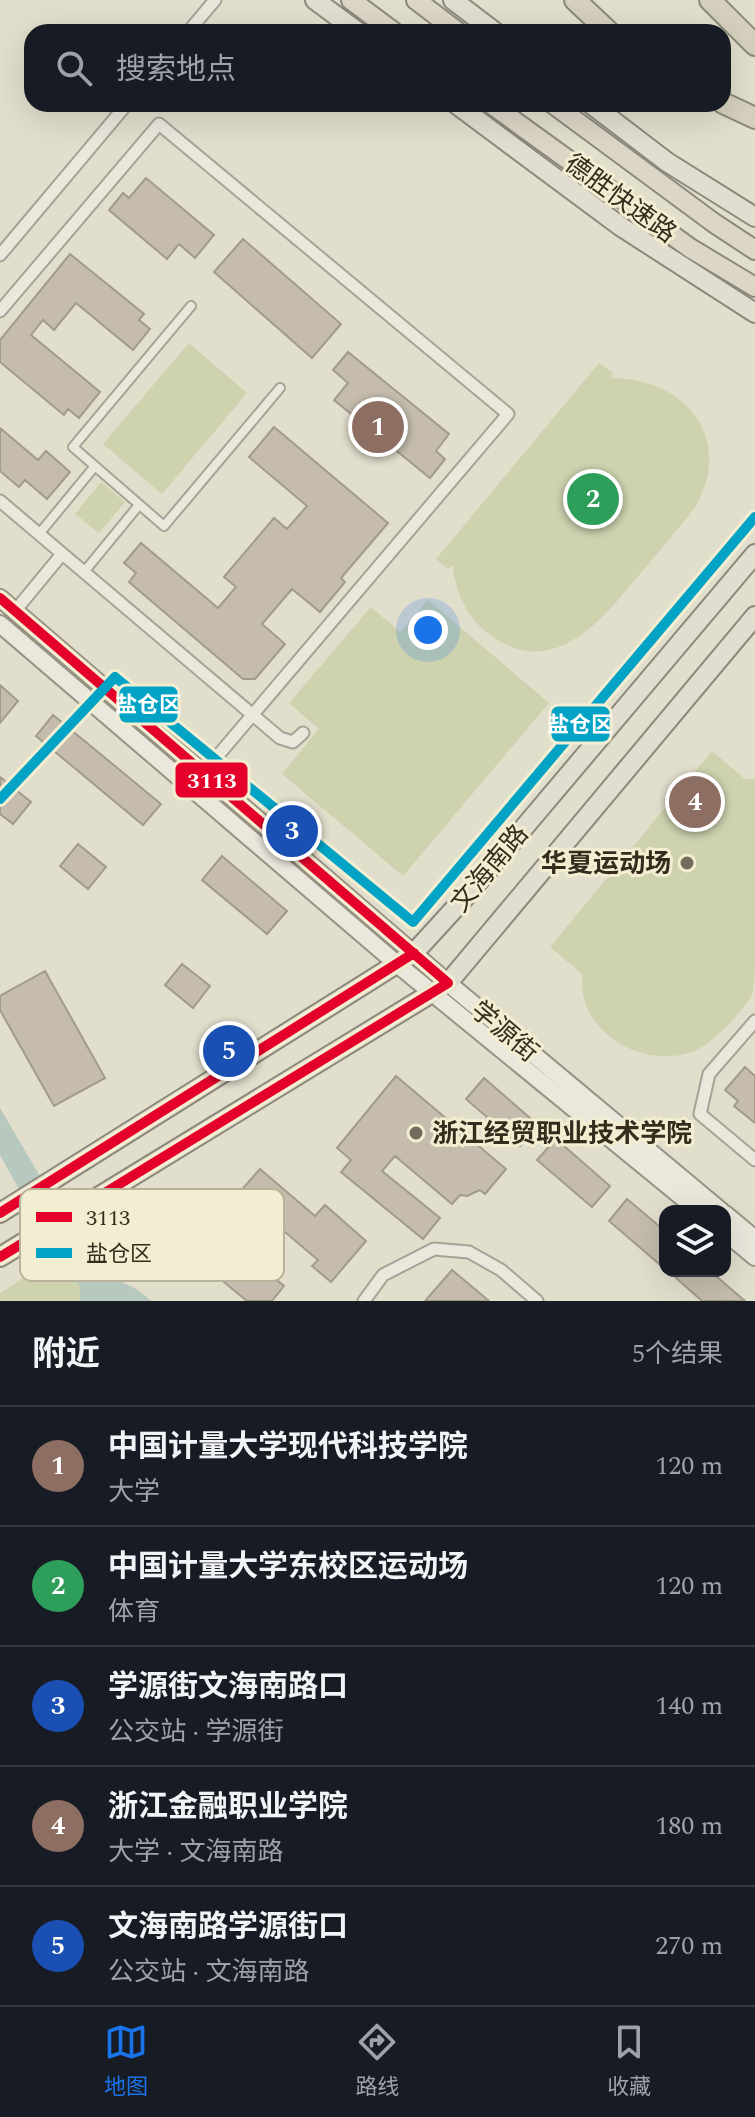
<!DOCTYPE html>
<html lang="zh">
<head>
<meta charset="utf-8">
<style>
	:root { --surface:#171b24; --page:#20242c; --text:#f1f3f6; --muted:#9ea1a6; --line:#363941; --accent:#1a73e8 }
	body { margin:0; font-family:Spectral,"Noto Sans SC",serif; background:var(--page); color:var(--text) }
	.controls { position:absolute; right:24px; bottom:24px; display:grid; overflow:hidden; border-radius:16px; box-shadow:0 8px 32px #0002 }
	.controls button { width:72px; height:72px; display:grid; place-items:center; padding:0; border:0; border-bottom:2px solid var(--line); background:var(--surface); color:var(--text); font:40px sans-serif }
	.you { position:absolute; left:428px; top:630px; width:28px; height:28px; margin:-20px; border:6px solid #fff; border-radius:50%; background:#1a73e8; box-shadow:0 0 0 12px #1a73e833 }
	.badge { display:grid; place-items:center; width:52px; height:52px; border-radius:50%; background:var(--accent); color:#fff; font-size:26px; font-weight:700 }
	.pin { position:absolute; translate:-50% -50%; border:4px solid #fff; box-shadow:0 2px 8px #0006 }
	.list { margin:0; padding:0; list-style:none }
	h2 { display:flex; justify-content:space-between; align-items:center; height:104px; margin:0; padding:0 32px; font-size:34px }
	h2 small { font-size:26px; font-weight:400; color:var(--muted) }
	.list li { display:grid; grid-template-columns:52px 1fr auto; gap:24px; align-items:center; box-sizing:border-box; height:120px; padding:0 32px; border-top:2px solid var(--line) }
	.list b { display:block; font-size:30px; white-space:nowrap }
	.list p { margin:0; font-size:26px; white-space:nowrap; color:var(--muted) }
	.list em { font-size:26px; font-style:normal; color:var(--muted) }
	.icon { flex:none; width:44px; height:44px; fill:none; stroke:currentColor; stroke-width:2; stroke-linecap:round; stroke-linejoin:round }
	.map { position:relative; flex:none; width:755px; height:1301px; overflow:hidden }
	.search { position:absolute; background:var(--surface); box-shadow:0 8px 32px #0002; left:24px; right:24px; top:24px; height:88px; display:flex; align-items:center; gap:20px; box-sizing:border-box; padding:0 28px; border-radius:24px; color:var(--muted); font-size:30px }
	.sheet { height:704px; background:var(--surface) }
	nav { display:flex; justify-content:space-around; align-items:center; box-sizing:border-box; height:112px; border-top:2px solid var(--line); background:var(--surface); font-size:22px; color:var(--muted) }
	nav a { display:grid; justify-items:center; gap:4px }
	nav .on { color:var(--accent) }
	.map>svg:first-child { display:block }
	.green { fill:#ced2af }
	.water { fill:#b7c8bf }
	.building { fill:#c5bcad; stroke:#a29a8b; stroke-width:2 }
	.lines { fill:none; stroke-linecap:round; stroke-linejoin:round }
	.pedestrian-casing { stroke:#a7a295; stroke-width:12 }
	.minor-casing { stroke:#a7a295; stroke-width:15 }
	.secondary-casing { stroke:#979284; stroke-width:20 }
	.primary-casing { stroke:#8c887c; stroke-width:22 }
	.trunk-casing { stroke:#8c887c; stroke-width:22 }
	.motorway-casing { stroke:#8c887c; stroke-width:24 }
	.pedestrian { stroke:#eae8dd; stroke-width:8 }
	.minor { stroke:#eae8dd; stroke-width:11 }
	.secondary { stroke:#eae8dd; stroke-width:16 }
	.primary { stroke:#e2decf; stroke-width:18 }
	.trunk { stroke:#dcd6c6; stroke-width:18 }
	.motorway { stroke:#d5cfbd; stroke-width:20 }
	.bus-1-casing { stroke:#f3edd1; stroke-width:16 }
	.bus-2-casing { stroke:#f3edd1; stroke-width:16 }
	.bus-1 { stroke:#e4002b; stroke-width:10 }
	.bus-2 { stroke:#03a3c5; stroke-width:10 }
	.poi-dot { fill:#726a5b; stroke:#f3edd1; stroke-width:3 }
	.labels { text-anchor:middle; stroke-width:6; stroke-linejoin:round; paint-order:stroke }
	.street-label { font-size:26px; fill:#352c1e; stroke:#f3edd1 }
	.poi-label { font-size:26px; font-weight:bold; fill:#352c1e; stroke:#f3edd1; text-anchor:end }
	.key { fill:#f3edd1; stroke:#bab39b; stroke-width:2 }
	.key-label { font-size:22px; fill:#352c1e }
	.line-badge { stroke:#f3edd1; stroke-width:3 }
	.badge-label { font-size:22px; text-anchor:middle; font-weight:bold; fill:#fff }
</style>
</head>
<body>
<div class="map">
<svg width="755" height="1301" viewBox="0 0 755 1301">
	<rect width="100%" height="100%" fill="#e2decc"/>
	<path class="green" d="M 189,343 L 247,393 L 162,494 L 103,444 Z
		M 599,363 L 613,373 L 611,378 C 686,378 736,439 694,509 C 676,531 658,553 639,575 C 604,618 555,680 493,637 C 469,621 455,594 453,565 L 448,569 L 436,559 Z
		M 101,482 L 125,502 L 99,533 L 75,514 Z
		M 428,600 L 549,703 L 403,876 L 282,774 L 319,729 L 289,703 L 371,607 L 400,632 Z
		M 712,751 L 745,779 L 755,779 C 755,834 755,889 755,944 C 755,957 755,982 753,993 C 743,1011 712,1045 692,1052 C 653,1065 607,1047 588,1010 C 582,998 582,986 582,974 L 550,947 Z
		M 57,1258 L 95,1301 L 0,1301 L 0,1293 Z"/>
	<path class="water" d="M 0,1108 L 94,1268 L 136,1289 L 152,1301 L 80,1301 L 80,1286 L 57,1258 L 0,1155 Z"/>
	<path class="building" d="M 146,178 L 214,235 L 195,258 L 179,244 L 167,259 L 109,210 L 123,193 L 129,198 Z
		M 243,239 L 341,324 L 312,358 L 214,272 Z
		M 70,254 L 144,314 L 139,320 L 150,329 L 133,350 L 76,303 L 54,330 L 43,320 L 31,335 L 100,392 L 79,418 L 68,409 L 64,415 L 0,362 L 0,340 Z
		M 348,352 L 449,434 L 436,451 L 445,459 L 430,478 L 334,400 L 348,383 L 333,370 Z
		M 274,427 L 388,523 L 341,578 L 345,582 L 320,612 L 292,589 L 262,624 L 285,644 L 255,679 L 243,679 L 129,582 L 136,573 L 124,563 L 141,543 L 218,608 L 236,587 L 224,577 L 274,518 L 287,529 L 307,506 L 249,457 Z
		M 0,428 L 38,460 L 46,451 L 70,472 L 47,499 L 25,480 L 19,487 L 0,471 Z
		M 0,685 L 18,701 L 0,723 Z
		M 53,715 L 161,804 L 143,825 L 36,736 Z
		M 0,777 L 31,802 L 13,824 L 0,814 Z
		M 78,844 L 106,867 L 88,889 L 60,866 Z
		M 222,856 L 287,911 L 267,934 L 202,880 Z
		M 182,964 L 210,986 L 193,1008 L 165,985 Z
		M 45,971 L 105,1078 L 54,1106 L 0,1010 L 0,996 Z
		M 745,1067 L 755,1076 L 755,1123 L 734,1106 L 738,1101 L 725,1090 Z
		M 396,1076 L 506,1169 L 485,1194 L 480,1190 L 467,1196 L 460,1195 L 452,1204 L 395,1156 L 382,1171 L 440,1218 L 423,1239 L 341,1172 L 351,1160 L 337,1148 Z
		M 484,1078 L 538,1125 L 520,1146 L 466,1099 Z
		M 556,1139 L 610,1186 L 592,1207 L 537,1160 Z
		M 260,1169 L 315,1216 L 325,1205 L 366,1241 L 331,1282 L 312,1266 L 318,1260 L 239,1193 Z
		M 627,1199 L 665,1231 L 665,1269 L 609,1221 Z
		M 198,1214 L 284,1286 L 272,1301 L 247,1301 L 175,1242 Z
		M 452,1270 L 489,1301 L 425,1301 Z
		M 682,1271 L 710,1271 L 745,1301 L 702,1301 L 676,1278 Z"/>
	<g class="lines">
		<g class="pedestrian-casing">
			<path id="pedestrian" d="M 191,306 L 73,447 L 164,526 L 280,388
				M 39,534 L 95,466
				M 84,572 L 139,505"/>
		</g>
		<g class="minor-casing">
			<path id="minor" d="M 188,32 L 215,0
				M 0,255 L 127,104
				M 0,311 L 159,124 L 508,414 L 204,772
				M 0,501 L 280,738 L 293,742 L 303,733
				M 15,611 L 62,554
				M 755,1021 L 709,1074 L 700,1114 L 755,1160
				M 364,1301 L 383,1275 L 434,1249 L 469,1252 L 501,1270 L 537,1301"/>
		</g>
		<g class="secondary-casing">
			<path id="secondary" d="M 0,598 L 448,983 L 721,1211
				M 0,624 L 397,964 L 699,1211
				M 725,1214 L 755,1239
				M 725,1232 L 755,1257"/>
		</g>
		<g class="primary-casing">
			<path id="primary" d="M 315,0 L 358,32
				M 453,0 L 495,32
				M 456,104 L 620,226 L 755,313
				M 591,104 L 667,162 L 755,217
				M 0,1213 L 414,953 L 467,895 L 755,554
				M 0,1257 L 448,983 L 755,616"/>
		</g>
		<g class="trunk-casing">
			<path id="trunk" d="M 351,0 L 394,32
				M 416,0 L 458,32
				M 491,104 L 690,248 L 755,287
				M 553,104 L 714,223 L 755,250"/>
		</g>
		<g class="motorway-casing">
			<path id="motorway" d="M 575,0 L 609,32
				M 710,0 L 755,45
				M 723,103 L 755,118"/>
		</g>
		<use href="#pedestrian" class="pedestrian"/>
		<use href="#minor" class="minor"/>
		<use href="#secondary" class="secondary"/>
		<use href="#primary" class="primary"/>
		<use href="#trunk" class="trunk"/>
		<use href="#motorway" class="motorway"/>
		<g class="bus-1-casing">
			<path id="bus-1" d="M 0,598 L 448,983 L 0,1257
				M 0,1213 L 414,953"/>
		</g>
		<g class="bus-2-casing">
			<path id="bus-2" d="M 0,799 L 115,677 L 413,922 L 755,517"/>
		</g>
		<use href="#bus-1" class="bus-1"/>
		<use href="#bus-2" class="bus-2"/>
	</g>
	<g class="poi-dot">
		<circle cx="687" cy="863" r="8"/>
		<circle cx="416" cy="1133" r="8"/>
	</g>
	<g class="labels">
		<g class="street-label">
			<text transform="translate(621 198) rotate(36)" y="9">德胜快速路</text>
			<text transform="translate(489 868) rotate(-50)" y="9">文海南路</text>
			<text transform="translate(505 1031) rotate(40)" y="9">学源街</text>
		</g>
		<g class="poi-label">
			<text x="671" y="872">华夏运动场</text>
			<text x="432" y="1142" text-anchor="start">浙江经贸职业技术学院</text>
		</g>
	</g>
	<rect x="20" y="1189" width="264" height="92" rx="12" class="key"/>
	<rect x="36" y="1212" width="36" height="10" fill="#e4002b"/>
	<rect x="36" y="1248" width="36" height="10" fill="#03a3c5"/>
	<g class="key-label">
		<text x="86" y="1225">3113</text>
		<text x="86" y="1261">盐仓区</text>
	</g>
	<g class="line-badge">
		<rect x="118" y="685" width="61" height="39" rx="8" fill="#03a3c5"/>
		<rect x="550" y="705" width="61" height="38" rx="8" fill="#03a3c5"/>
		<rect x="174" y="761" width="75" height="38" rx="8" fill="#e4002b"/>
	</g>
	<g class="badge-label">
		<text x="148" y="712">盐仓区</text>
		<text x="580" y="732">盐仓区</text>
		<text x="212" y="788">3113</text>
	</g>
</svg>
<div class="controls">
<button><svg class="icon" aria-label="layers" viewBox="0 0 24 24"><path d="M12 4l9 5-9 5-9-5zM3 14l9 5 9-5"/></svg></button>
</div>
<div class="you"></div>
<div class="pin badge" style="left:378px;top:427px;background:#8d6e63">1</div>
<div class="pin badge" style="left:593px;top:499px;background:#2e9e5b">2</div>
<div class="pin badge" style="left:292px;top:831px;background:#1a4fb4">3</div>
<div class="pin badge" style="left:695px;top:802px;background:#8d6e63">4</div>
<div class="pin badge" style="left:229px;top:1051px;background:#1a4fb4">5</div>
<div class="search"><svg class="icon" aria-label="search" viewBox="0 0 24 24"><circle cx="10" cy="10" r="6"/><path d="M15 15l6 6"/></svg>搜索地点</div>
</div>
<section class="sheet">
<h2>附近<small>5个结果</small></h2>
<ul class="list">
<li><span class="badge" style="background:#8d6e63">1</span><div><b>中国计量大学现代科技学院</b><p>大学</p></div><em>120 m</em></li>
<li><span class="badge" style="background:#2e9e5b">2</span><div><b>中国计量大学东校区运动场</b><p>体育</p></div><em>120 m</em></li>
<li><span class="badge" style="background:#1a4fb4">3</span><div><b>学源街文海南路口</b><p>公交站 · 学源街</p></div><em>140 m</em></li>
<li><span class="badge" style="background:#8d6e63">4</span><div><b>浙江金融职业学院</b><p>大学 · 文海南路</p></div><em>180 m</em></li>
<li><span class="badge" style="background:#1a4fb4">5</span><div><b>文海南路学源街口</b><p>公交站 · 文海南路</p></div><em>270 m</em></li>
</ul>
</section>
<nav>
<a class="on"><svg class="icon" aria-label="map" viewBox="0 0 24 24"><path d="M3 6l6-2 6 2 6-2v14l-6 2-6-2-6 2zM9 4v14M15 6v14"/></svg>地图</a>
<a><svg class="icon" aria-label="directions" viewBox="0 0 24 24"><path d="M12 3l9 9-9 9-9-9zM9 14v-3h6M13 9l2 2-2 2"/></svg>路线</a>
<a><svg class="icon" aria-label="saved" viewBox="0 0 24 24"><path d="M7 4h10v16l-5-4-5 4z"/></svg>收藏</a>
</nav>
</body>
</html>
